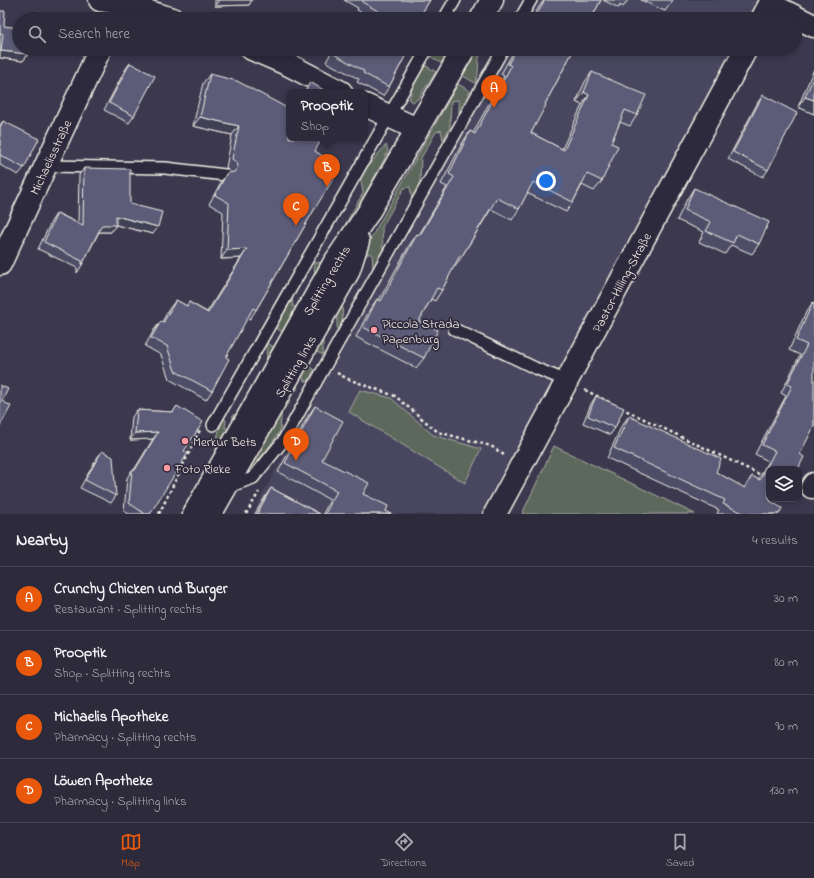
<!DOCTYPE html>
<html lang="en">
<head>
<meta charset="utf-8">
<style>
	:root { --surface:#2d2b3b; --page:#353342; --text:#f1f3f6; --muted:#a7a7af; --line:#484755; --accent:#ea580c }
	body { margin:0; font-family:"Indie Flower",sans-serif; background:var(--page); color:var(--text) }
	.controls { position:absolute; right:12px; bottom:12px; display:grid; overflow:hidden; border-radius:8px; box-shadow:0 2px 6px #0003 }
	.controls button { width:36px; height:36px; display:grid; place-items:center; padding:0; border:0; border-bottom:1px solid var(--line); background:var(--surface); color:var(--text); font:20px sans-serif }
	.you { position:absolute; left:546px; top:181px; width:14px; height:14px; margin:-10px; border:3px solid #fff; border-radius:50%; background:#1a73e8; box-shadow:0 0 0 6px #1a73e833 }
	.badge { display:grid; place-items:center; width:26px; height:26px; border-radius:50%; background:var(--accent); color:#fff; font-size:13px; font-weight:700 }
	.pin { position:absolute; translate:-50% -33px; filter:drop-shadow(0 1px 2px #0008) }
	.pin::after { content:''; position:absolute; top:21px; width:14px; height:12px; background:inherit; clip-path:polygon(0 0,100% 0,50% 100%) }
	.popup { position:absolute; left:286px; top:89px; width:82px; height:52px; box-sizing:border-box; display:grid; place-content:center; border-radius:8px; background:var(--surface); filter:drop-shadow(0 1px 3px #0005); font-size:13px; white-space:nowrap; color:var(--muted) }
	.popup b { font-size:15px; color:var(--text) }
	.popup::after { content:''; position:absolute; left:50%; top:100%; margin-left:-8px; border:8px solid transparent; border-top-color:var(--surface) }
	.list { margin:0; padding:0; list-style:none }
	h2 { display:flex; justify-content:space-between; align-items:center; height:52px; margin:0; padding:0 16px; font-size:17px }
	h2 small { font-size:13px; font-weight:400; color:var(--muted) }
	.list li { display:grid; grid-template-columns:26px 1fr auto; gap:12px; align-items:center; box-sizing:border-box; height:64px; padding:0 16px; border-top:1px solid var(--line) }
	.list b { display:block; font-size:15px; white-space:nowrap }
	.list p { margin:0; font-size:13px; white-space:nowrap; color:var(--muted) }
	.list em { font-size:13px; font-style:normal; color:var(--muted) }
	.icon { flex:none; width:22px; height:22px; fill:none; stroke:currentColor; stroke-width:2; stroke-linecap:round; stroke-linejoin:round }
	.map { position:relative; flex:none; width:814px; height:514px; overflow:hidden }
	.search { position:absolute; background:var(--surface); box-shadow:0 2px 6px #0003; left:12px; right:12px; top:12px; height:44px; display:flex; align-items:center; gap:10px; box-sizing:border-box; padding:0 14px; border-radius:22px; color:var(--muted); font-size:15px }
	.sheet { height:308px; background:var(--surface) }
	nav { display:flex; justify-content:space-around; align-items:center; box-sizing:border-box; height:56px; border-top:1px solid var(--line); background:var(--surface); font-size:11px; color:var(--muted) }
	nav a { display:grid; justify-items:center; gap:2px }
	nav .on { color:var(--accent) }
	.map>svg:first-child { display:block }
	.built { fill:#48465e }
	.green { fill:#5d675b; stroke:#a8aca2 }
	.lines { fill:none; stroke-linecap:round; stroke-linejoin:round }
	.lane-casing { stroke:#f4f1e8; stroke-width:14 }
	.street-casing { stroke:#f4f1e8; stroke-width:25 }
	.secondary-casing { stroke:#f4f1e8; stroke-width:25 }
	.path { stroke:#f4f1e8; stroke-width:2.5; stroke-dasharray:3 3; stroke-linecap:butt }
	.lane { stroke:#2f2a3d; stroke-width:11 }
	.street { stroke:#2f2a3d; stroke-width:22 }
	.secondary { stroke:#2f2a3d; stroke-width:22 }
	.wall { fill:#4e4e67; stroke:#f4f1e8 }
	.shaded-wall { fill:#404054; stroke:#f4f1e8 }
	.building { fill:#5b5b78; stroke:#f4f1e8 }
	.poi-dot { fill:#ff9aa2; stroke:#2f2a3d; stroke-width:1.5 }
	.labels { text-anchor:middle; stroke-width:3.5; stroke-linejoin:round; paint-order:stroke }
	.street-label { font-size:13px; fill:#f4f1e8; stroke:#2f2a3d }
	.poi-label { font-size:13px; fill:#f4f1e8; stroke:#2f2a3d; text-anchor:start }
</style>
</head>
<body>
<div class="map">
<svg width="814" height="514" viewBox="0 0 814 514">
	<rect width="100%" height="100%" fill="#3c394f"/>
	<filter id="ink" filterUnits="userSpaceOnUse"><feTurbulence type="fractalNoise" baseFrequency=".025" numOctaves="2"/><feDisplacementMap in="SourceGraphic" scale="8" xChannelSelector="R" yChannelSelector="G"/><feConvolveMatrix kernelMatrix="1 2 1 2 8 2 1 2 1" color-interpolation-filters="sRGB"/></filter>
	<g filter="url(#ink)">
		<path class="built" d="M 538,0 L 763,0 L 752,19 L 527,19 Z
			M 511,49 L 736,49 L 482,514 L 253,514 L 263,493 Z"/>
		<path class="green" d="M 431,49 L 449,49 L 441,63 L 428,55 Z
			M 478,49 L 482,49 C 476,60 481,73 475,83 L 463,76 Z
			M 423,64 L 436,72 L 418,99 L 413,102 L 409,100 L 414,81 Z
			M 458,84 L 470,91 L 459,113 L 459,100 L 451,101 L 450,127 L 443,140 L 441,130 L 436,132 L 421,158 L 420,181 L 412,200 L 410,187 L 404,188 L 382,227 L 383,251 L 373,270 L 372,254 L 367,254 L 343,298 L 342,324 L 337,330 L 337,318 L 330,319 L 331,330 L 323,330 L 323,355 L 309,348 Z
			M 386,145 L 388,150 L 384,160 L 287,334 L 275,328 L 292,296 L 293,307 L 300,306 L 315,279 L 314,263 L 324,262 L 363,193 L 360,175 Z
			M 266,343 L 279,349 L 218,457 C 213,446 219,430 223,419 L 226,420 L 225,428 L 232,429 L 233,415 L 241,413 L 267,365 Z
			M 302,362 L 314,369 L 309,381 L 304,381 L 303,377 L 298,376 L 297,390 L 290,390 L 289,404 L 282,405 L 280,431 L 269,447 L 252,468 L 248,466 Z
			M 360,390 L 391,398 L 433,435 L 481,449 L 465,483 L 349,412 Z
			M 554,446 L 695,514 L 522,514 Z"/>
		<g class="lines">
			<g class="lane-casing">
				<path id="lane" d="M 444,19 L 455,0
					M 520,19 L 531,0
					M 46,166 L 165,168 L 225,175
					M 454,329 L 535,368 L 567,381
					M 213,425 L 427,49
					M 228,487 L 253,478 L 283,441 L 503,49"/>
			</g>
			<g class="street-casing">
				<path id="street" d="M 100,0 L 121,3 L 172,19
					M 762,19 L 770,4 L 814,26
					M 252,49 L 289,65 L 341,92
					M 365,105 L 417,129
					M 0,264 L 100,49
					M 812,487 L 814,484
					M 495,514 L 746,49"/>
			</g>
			<g class="secondary-casing">
				<path id="secondary" d="M 481,19 L 492,0
					M 211,513 L 348,272 L 358,241
					M 194,514 L 333,265 L 368,213 L 464,49"/>
			</g>
			<path class="path" d="M 337,373 L 348,379 L 395,396 L 438,432 L 491,446 L 504,455
				M 585,390 L 615,405
				M 621,408 L 763,476
				M 159,514 L 200,430
				M 246,514 L 259,492"/>
			<use href="#lane" class="lane"/>
			<use href="#street" class="street"/>
			<use href="#secondary" class="secondary"/>
		</g>
		<path class="wall" d="M 215,0 L 252,0 L 249,5 L 215,6 Z
			M 344,0 L 430,0 L 418,19 L 372,19 L 357,10 L 358,8 Z
			M 544,0 L 601,0 L 591,19 L 532,19 L 539,7 Z
			M 603,0 L 628,0 L 623,7 L 620,5 L 619,8 Z
			M 641,0 L 673,0 L 665,11 Z
			M 0,11 L 4,26 L 28,54 L 23,61 L 0,58 Z
			M 38,12 L 79,19 L 33,19 Z
			M 333,49 L 409,49 L 389,87 L 383,96 L 357,82 L 359,79 L 326,62 Z
			M 515,49 L 574,49 L 545,104 L 531,133 L 562,149 L 582,105 L 576,102 L 585,82 L 592,72 L 637,115 L 630,126 L 620,122 L 611,143 L 602,181 L 594,191 L 582,185 L 573,202 L 566,212 L 527,193 L 519,209 L 512,220 L 491,209 L 462,256 L 455,267 L 454,266 L 442,290 L 435,301 L 431,299 L 419,321 L 424,358 L 416,368 L 356,337 L 370,309 L 377,299 L 379,300 L 410,244 L 417,234 L 419,235 L 447,187 L 441,184 L 463,142 L 470,131 L 473,133 L 504,76 L 501,74 Z
			M 130,63 L 134,116 L 129,123 L 104,110 L 125,70 Z
			M 814,69 L 814,114 L 798,107 Z
			M 210,74 L 315,151 L 314,210 L 256,310 L 250,319 L 247,318 L 226,357 L 212,391 L 206,400 L 169,379 L 161,355 L 145,346 L 154,330 L 161,321 L 162,322 L 169,309 L 176,300 L 187,306 L 189,302 L 207,312 L 241,258 L 221,259 L 223,212 L 209,204 L 221,182 L 227,173 L 231,173 L 226,168 L 232,135 L 193,126 L 203,83 Z
			M 763,95 L 768,170 L 763,177 L 728,159 L 758,102 Z
			M 3,121 L 24,168 L 18,175 L 0,165 L 0,125 Z
			M 84,168 L 130,204 L 153,234 L 116,225 L 111,232 L 99,232 L 82,265 L 77,273 L 77,268 L 38,249 L 52,220 L 57,213 L 78,223 L 79,175 Z
			M 694,188 L 759,244 L 752,254 L 731,245 L 725,254 L 699,242 L 704,232 L 677,220 L 687,199 Z
			M 813,302 L 814,426 L 769,469 L 770,501 L 779,514 L 718,514 L 717,513 L 719,510 L 607,458 L 622,425 L 629,416 L 716,472 L 744,488 L 752,476 L 758,480 L 768,461 L 755,454 L 786,396 L 781,393 L 800,355 L 789,350 L 806,312 Z
			M 596,396 L 615,428 L 610,435 L 583,423 L 591,404 Z
			M 177,406 L 184,451 L 150,514 L 129,514 L 124,511 L 127,478 L 132,470 L 134,470 L 153,439 L 130,440 L 132,417 L 137,410 L 173,412 Z
			M 315,406 L 322,460 L 363,494 L 386,511 L 391,514 L 323,514 L 330,500 L 278,472 L 308,416 Z
			M 102,451 L 116,496 L 111,503 L 80,488 L 97,458 Z
			M 271,488 L 320,514 L 255,514 L 265,497 Z"/>
		<path class="shaded-wall" d="M 219,0 L 252,0 L 249,5 L 215,6 Z
			M 40,49 L 73,49 L 69,54 Z
			M 1,51 L 28,54 L 23,61 L 0,58 L 0,52 Z
			M 584,92 L 589,95 L 582,105 L 576,102 Z
			M 805,97 L 814,100 L 814,114 L 798,107 Z
			M 200,117 L 239,126 L 232,135 L 193,126 Z
			M 116,216 L 158,227 L 153,234 L 116,225 L 111,232 L 97,232 L 102,225 Z
			M 247,249 L 241,258 L 221,259 L 227,250 Z
			M 158,432 L 153,439 L 130,440 L 135,433 Z"/>
		<path class="building" d="M 364,0 L 430,0 L 418,19 L 392,19 L 362,2 Z
			M 545,0 L 601,0 L 591,19 L 534,19 Z
			M 0,11 L 5,11 L 4,26 L 19,28 L 19,49 L 28,49 L 28,54 L 1,51 L 3,34 L 0,33 Z
			M 38,12 L 79,19 L 37,19 Z
			M 334,49 L 409,49 L 389,87 L 363,73 L 364,71 L 332,53 Z
			M 517,49 L 574,49 L 545,104 L 546,105 L 531,133 L 564,150 L 589,95 L 584,92 L 592,72 L 646,95 L 637,115 L 625,110 L 611,143 L 618,146 L 602,181 L 587,174 L 573,202 L 533,182 L 519,209 L 497,198 L 462,256 L 460,255 L 442,290 L 437,288 L 419,321 L 438,330 L 424,358 L 363,327 L 377,299 L 381,301 L 417,234 L 420,235 L 454,177 L 449,174 L 470,131 L 475,134 L 511,66 L 508,64 Z
			M 130,63 L 155,76 L 134,116 L 109,103 Z
			M 210,74 L 237,81 L 289,109 L 289,138 L 322,138 L 315,151 L 340,168 L 314,210 L 256,310 L 253,308 L 226,357 L 229,359 L 212,391 L 175,371 L 167,346 L 151,338 L 161,321 L 163,323 L 176,300 L 187,306 L 189,302 L 208,313 L 247,249 L 227,250 L 229,203 L 215,195 L 227,173 L 234,172 L 238,167 L 237,163 L 232,159 L 239,126 L 200,117 Z
			M 814,76 L 814,100 L 805,97 Z
			M 310,82 L 327,92 L 305,92 Z
			M 763,95 L 797,113 L 768,170 L 733,152 Z
			M 3,121 L 39,139 L 24,168 L 0,155 L 0,127 Z
			M 84,168 L 130,169 L 130,204 L 162,212 L 158,227 L 116,216 L 116,225 L 102,225 L 82,265 L 82,261 L 44,242 L 57,213 L 83,226 Z
			M 694,188 L 769,222 L 759,244 L 737,234 L 733,243 L 706,231 L 711,222 L 685,210 Z
			M 813,302 L 814,303 L 814,426 L 800,454 L 804,457 L 798,469 L 769,469 L 769,499 L 771,499 L 770,501 L 782,508 L 779,514 L 745,514 L 723,504 L 725,500 L 614,448 L 629,416 L 721,459 L 716,472 L 745,488 L 752,476 L 760,480 L 775,451 L 762,445 L 792,386 L 787,384 L 807,345 L 796,340 Z
			M 0,385 L 8,389 L 2,401 L 11,406 L 0,426 Z
			M 596,396 L 624,408 L 615,428 L 588,416 Z
			M 177,406 L 203,422 L 184,451 L 188,453 L 150,514 L 145,514 L 129,503 L 132,470 L 135,470 L 158,432 L 135,433 L 137,410 L 173,412 Z
			M 315,406 L 343,421 L 322,460 L 369,483 L 363,494 L 388,506 L 386,511 L 391,514 L 325,514 L 337,491 L 285,463 Z
			M 102,451 L 113,457 L 116,496 L 85,480 Z
			M 271,488 L 320,514 L 257,514 Z"/>
	</g>
	<g class="poi-dot">
		<circle cx="374" cy="330" r="4"/>
		<circle cx="185" cy="441" r="4"/>
		<circle cx="167" cy="468" r="4"/>
	</g>
	<g class="labels">
		<g class="street-label">
			<text transform="translate(50 157) rotate(-65)" y="5">Michaelisstraße</text>
			<text transform="translate(326 280) rotate(-59)" y="5">Splitting rechts</text>
			<text transform="translate(621 282) rotate(-62)" y="5">Pastor-Hilling-Straße</text>
			<text transform="translate(295 366) rotate(-60)" y="5">Splitting links</text>
		</g>
		<g class="poi-label">
			<text x="382" y="328">Piccola Strada<tspan x="382" dy="15">Papenburg</tspan></text>
			<text x="193" y="446">Merkur Bets</text>
			<text x="175" y="473">Foto Rieke</text>
		</g>
	</g>
</svg>
<div class="controls">
<button><svg class="icon" aria-label="layers" viewBox="0 0 24 24"><path d="M12 4l9 5-9 5-9-5zM3 14l9 5 9-5"/></svg></button>
</div>
<div class="you"></div>
<div class="pin badge" style="left:494px;top:108px">A</div>
<div class="pin badge" style="left:327px;top:187px">B</div>
<div class="popup"><b>ProOptik</b>Shop</div>
<div class="pin badge" style="left:296px;top:226px">C</div>
<div class="pin badge" style="left:296px;top:461px">D</div>
<div class="search"><svg class="icon" aria-label="search" viewBox="0 0 24 24"><circle cx="10" cy="10" r="6"/><path d="M15 15l6 6"/></svg>Search here</div>
</div>
<section class="sheet">
<h2>Nearby<small>4 results</small></h2>
<ul class="list">
<li><span class="badge">A</span><div><b>Crunchy Chicken und Burger</b><p>Restaurant · Splitting rechts</p></div><em>30 m</em></li>
<li><span class="badge">B</span><div><b>ProOptik</b><p>Shop · Splitting rechts</p></div><em>80 m</em></li>
<li><span class="badge">C</span><div><b>Michaelis Apotheke</b><p>Pharmacy · Splitting rechts</p></div><em>90 m</em></li>
<li><span class="badge">D</span><div><b>Löwen Apotheke</b><p>Pharmacy · Splitting links</p></div><em>130 m</em></li>
</ul>
</section>
<nav>
<a class="on"><svg class="icon" aria-label="map" viewBox="0 0 24 24"><path d="M3 6l6-2 6 2 6-2v14l-6 2-6-2-6 2zM9 4v14M15 6v14"/></svg>Map</a>
<a><svg class="icon" aria-label="directions" viewBox="0 0 24 24"><path d="M12 3l9 9-9 9-9-9zM9 14v-3h6M13 9l2 2-2 2"/></svg>Directions</a>
<a><svg class="icon" aria-label="saved" viewBox="0 0 24 24"><path d="M7 4h10v16l-5-4-5 4z"/></svg>Saved</a>
</nav>
</body>
</html>
